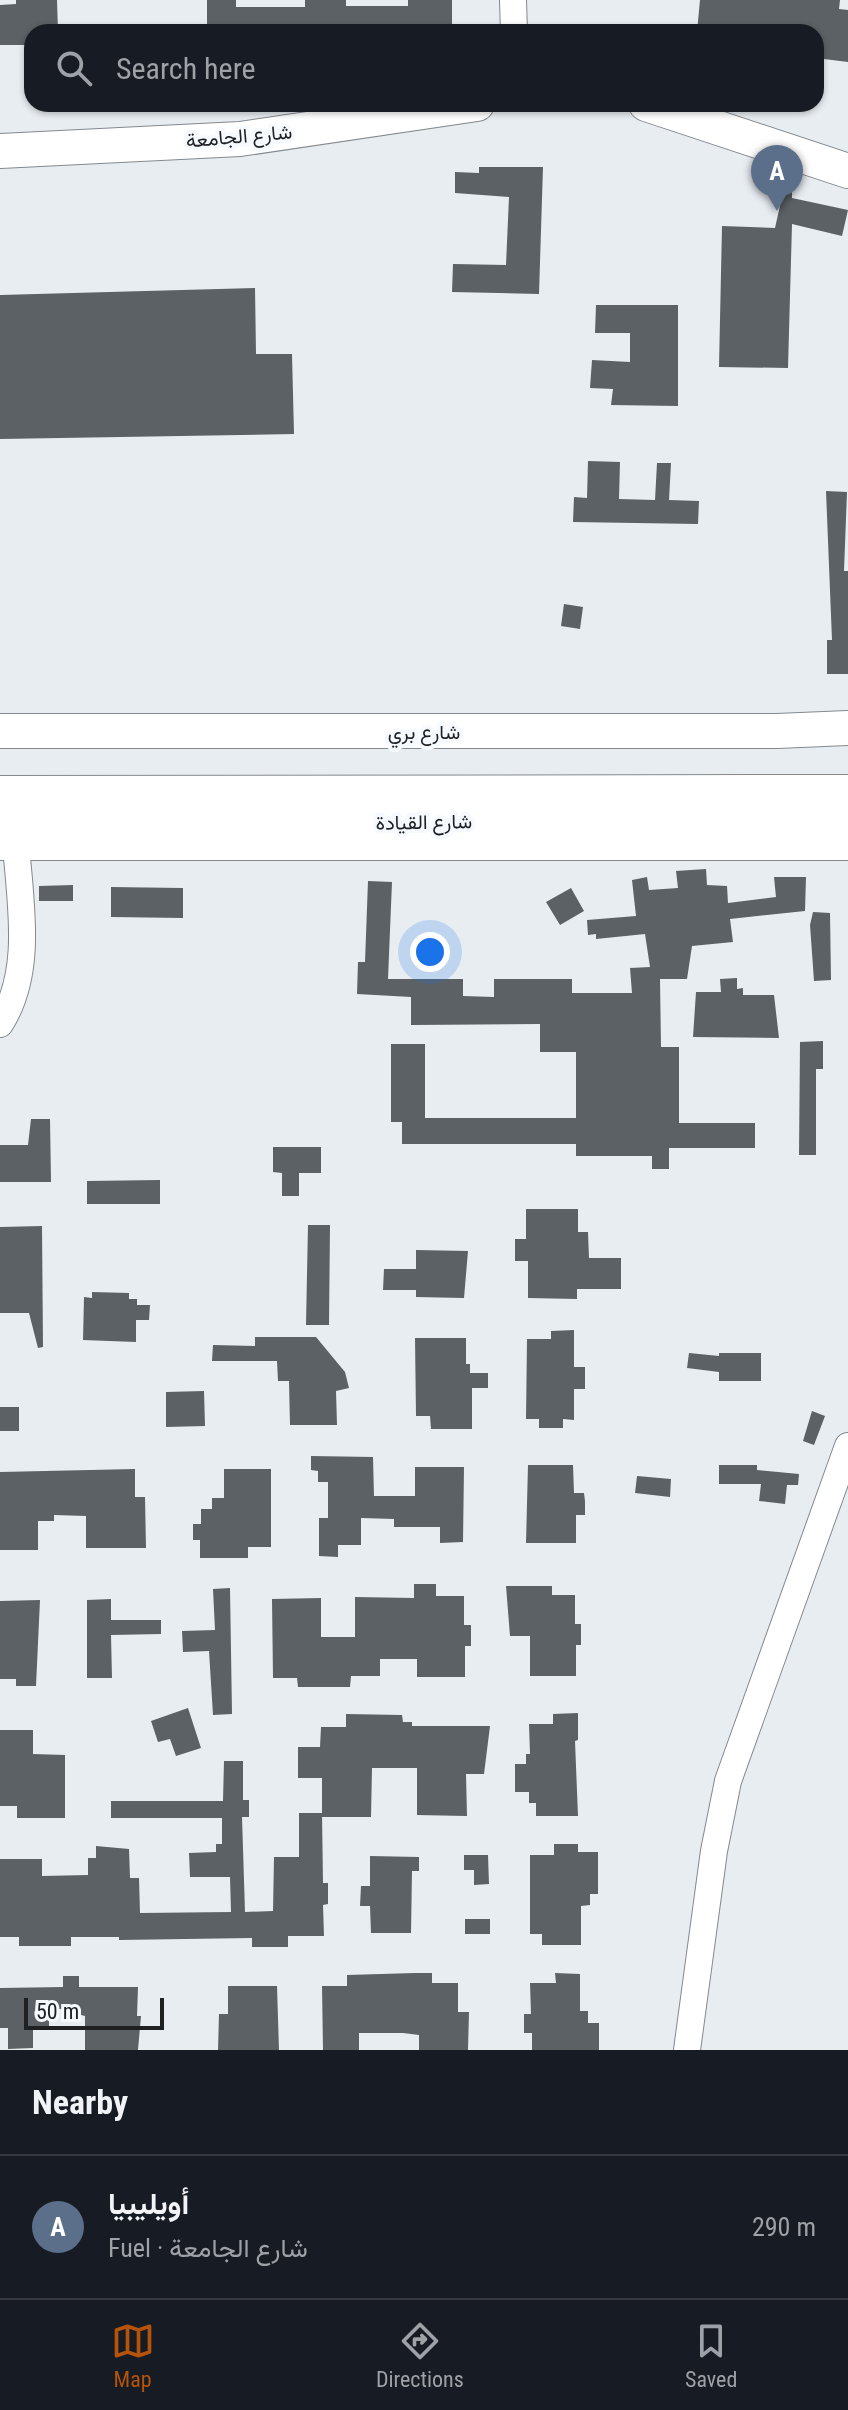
<!DOCTYPE html>
<html lang="en">
<head>
<meta charset="utf-8">
<style>
	:root { --surface:#171b24; --page:#20242c; --text:#f1f3f6; --muted:#9ea1a6; --line:#363941; --accent:#b45309 }
	body { margin:0; font-family:"Roboto Condensed",Vazirmatn,sans-serif; background:var(--page); color:var(--text) }
	.scale { position:absolute; left:24px; bottom:20px; width:140px; box-sizing:border-box; padding-left:8px; border:4px solid #1e2022; border-top:0; font-size:22px; line-height:28px; white-space:nowrap; color:#1e2022; -webkit-text-stroke:6px #f6fafe; paint-order:stroke }
	.you { position:absolute; left:430px; top:952px; width:28px; height:28px; margin:-20px; border:6px solid #fff; border-radius:50%; background:#1a73e8; box-shadow:0 0 0 12px #1a73e833 }
	.badge { display:grid; place-items:center; width:52px; height:52px; border-radius:50%; background:var(--accent); color:#fff; font-size:26px; font-weight:700 }
	.pin { position:absolute; translate:-50% -66px; filter:drop-shadow(0 2px 4px #0008) }
	.pin::after { content:''; position:absolute; top:42px; width:28px; height:24px; background:inherit; clip-path:polygon(0 0,100% 0,50% 100%) }
	.list { margin:0; padding:0; list-style:none }
	h2 { display:flex; justify-content:space-between; align-items:center; height:104px; margin:0; padding:0 32px; font-size:34px }
	h2 small { font-size:26px; font-weight:400; color:var(--muted) }
	.list li { display:grid; grid-template-columns:52px 1fr auto; gap:24px; align-items:center; box-sizing:border-box; height:144px; padding:0 32px; border-top:2px solid var(--line) }
	.list b { display:block; font-size:30px; white-space:nowrap }
	.list p { margin:0; font-size:26px; white-space:nowrap; color:var(--muted) }
	.list em { font-size:26px; font-style:normal; color:var(--muted) }
	.icon { flex:none; width:44px; height:44px; fill:none; stroke:currentColor; stroke-width:2; stroke-linecap:round; stroke-linejoin:round }
	.map { position:relative; flex:none; width:848px; height:2050px; overflow:hidden }
	.search { position:absolute; background:var(--surface); box-shadow:0 2px 6px #0004; left:24px; right:24px; top:24px; height:88px; display:flex; align-items:center; gap:20px; box-sizing:border-box; padding:0 28px; border-radius:24px; color:var(--muted); font-size:30px }
	.sheet { height:248px; background:var(--surface) }
	nav { display:flex; justify-content:space-around; align-items:center; box-sizing:border-box; height:112px; border-top:2px solid var(--line); background:var(--surface); font-size:22px; color:var(--muted) }
	nav a { display:grid; justify-items:center; gap:4px }
	nav .on { color:var(--accent) }
	.map>svg:first-child { display:block }
	.building { fill:#5c6165 }
	.lines { fill:none; stroke-linecap:round; stroke-linejoin:round }
	.minor-casing { stroke:#84898e; stroke-width:28 }
	.major-casing { stroke:#84898e; stroke-width:36 }
	.minor { stroke:#fff; stroke-width:26 }
	.major { stroke:#fff; stroke-width:34 }
	.labels { text-anchor:middle; stroke-width:8; stroke-linejoin:round; paint-order:stroke }
	.street-label { font-size:20px; fill:#1e2022; stroke:#f6fafe }
</style>
</head>
<body>
<div class="map">
<svg width="848" height="2050" viewBox="0 0 848 2050">
	<rect width="100%" height="100%" fill="#e8edf2"/>
	<path class="building" d="M 16,0 L 57,0 L 58,32 L 32,32 L 32,45 L 0,45 L 0,5 L 16,4 Z
		M 207,0 L 236,0 L 236,7 L 305,7 L 305,0 L 346,0 L 346,6 L 408,6 L 408,0 L 452,0 L 452,32 L 207,32 Z
		M 700,0 L 840,0 L 839,9 L 848,10 L 848,62 L 816,58 L 816,32 L 697,32 Z
		M 479,167 L 543,167 L 539,294 L 452,292 L 453,264 L 506,265 L 509,197 L 455,193 L 455,172 L 479,173 Z
		M 785,183 L 792,184 L 792,198 L 848,210 L 842,236 L 792,224 L 788,368 L 719,367 L 722,226 L 775,228 Z
		M 255,288 L 256,354 L 292,354 L 294,434 L 0,439 L 0,295 Z
		M 596,305 L 678,305 L 678,406 L 611,405 L 613,389 L 590,388 L 592,360 L 630,362 L 630,333 L 595,333 Z
		M 588,461 L 620,462 L 619,499 L 655,500 L 657,463 L 671,463 L 669,500 L 699,501 L 698,524 L 573,522 L 574,497 L 587,498 Z
		M 826,491 L 847,492 L 844,571 L 848,571 L 848,674 L 827,674 L 827,640 L 832,640 Z
		M 564,604 L 583,607 L 580,629 L 561,626 Z
		M 706,869 L 707,885 L 727,886 L 728,903 L 776,897 L 774,877 L 806,877 L 805,911 L 730,919 L 733,942 L 692,946 L 687,979 L 660,979 L 661,1047 L 679,1047 L 679,1123 L 755,1123 L 755,1148 L 669,1148 L 669,1169 L 652,1169 L 652,1156 L 576,1156 L 576,1144 L 402,1144 L 402,1122 L 391,1122 L 391,1044 L 425,1044 L 425,1118 L 576,1118 L 576,1052 L 540,1052 L 540,1024 L 411,1025 L 411,997 L 357,994 L 358,962 L 365,962 L 368,881 L 392,882 L 388,979 L 463,979 L 463,996 L 494,997 L 494,979 L 572,979 L 572,993 L 632,993 L 630,968 L 650,967 L 645,934 L 596,939 L 596,934 L 588,935 L 587,920 L 636,916 L 632,880 L 647,877 L 649,890 L 678,888 L 676,871 Z
		M 73,885 L 73,901 L 39,901 L 39,886 Z
		M 111,887 L 183,888 L 183,918 L 111,917 Z
		M 571,888 L 584,911 L 560,925 L 546,902 Z
		M 813,912 L 830,913 L 831,980 L 814,981 L 810,925 Z
		M 737,978 L 737,989 L 743,988 L 743,995 L 774,995 L 779,1038 L 693,1037 L 696,992 L 721,992 L 720,979 Z
		M 823,1041 L 823,1069 L 816,1069 L 816,1155 L 799,1155 L 800,1042 Z
		M 31,1119 L 50,1119 L 51,1182 L 0,1182 L 0,1145 L 28,1145 Z
		M 273,1147 L 321,1147 L 321,1173 L 299,1173 L 299,1196 L 282,1196 L 282,1173 L 273,1172 Z
		M 160,1180 L 160,1204 L 87,1204 L 87,1181 Z
		M 526,1209 L 578,1209 L 578,1232 L 588,1232 L 589,1258 L 621,1258 L 621,1289 L 577,1289 L 577,1299 L 528,1298 L 528,1261 L 515,1261 L 515,1239 L 526,1239 Z
		M 308,1225 L 330,1225 L 329,1325 L 306,1325 Z
		M 42,1226 L 43,1347 L 38,1348 L 29,1313 L 0,1313 L 0,1227 Z
		M 416,1250 L 468,1251 L 464,1298 L 416,1297 L 416,1290 L 383,1290 L 384,1269 L 416,1269 Z
		M 92,1292 L 129,1293 L 129,1299 L 137,1299 L 137,1305 L 150,1305 L 149,1320 L 136,1320 L 136,1342 L 83,1340 L 84,1297 L 92,1298 Z
		M 574,1330 L 574,1367 L 585,1367 L 585,1389 L 574,1389 L 574,1420 L 563,1419 L 563,1428 L 539,1428 L 539,1419 L 526,1419 L 527,1339 L 551,1339 L 551,1331 Z
		M 255,1337 L 316,1337 L 345,1372 L 349,1388 L 336,1391 L 337,1425 L 290,1425 L 289,1381 L 278,1381 L 277,1361 L 212,1361 L 213,1345 L 255,1346 Z
		M 415,1338 L 466,1338 L 466,1364 L 470,1364 L 470,1373 L 488,1373 L 488,1388 L 472,1388 L 472,1429 L 431,1429 L 430,1416 L 416,1416 Z
		M 689,1353 L 719,1356 L 719,1353 L 761,1353 L 761,1381 L 719,1381 L 719,1372 L 687,1368 Z
		M 204,1391 L 205,1426 L 166,1427 L 166,1392 Z
		M 0,1407 L 19,1407 L 19,1431 L 0,1431 Z
		M 812,1411 L 825,1416 L 814,1445 L 803,1441 Z
		M 311,1456 L 373,1457 L 374,1496 L 415,1496 L 415,1467 L 464,1467 L 463,1542 L 440,1543 L 440,1527 L 394,1527 L 394,1519 L 361,1518 L 361,1545 L 338,1545 L 338,1557 L 319,1556 L 319,1518 L 328,1518 L 328,1482 L 318,1482 L 318,1471 L 311,1470 Z
		M 528,1465 L 573,1465 L 574,1493 L 584,1493 L 585,1501 L 585,1515 L 576,1515 L 576,1543 L 526,1543 Z
		M 719,1465 L 757,1465 L 757,1470 L 799,1474 L 798,1485 L 787,1485 L 785,1504 L 759,1501 L 761,1484 L 719,1484 Z
		M 135,1469 L 135,1497 L 145,1497 L 146,1548 L 86,1548 L 86,1516 L 54,1515 L 54,1521 L 38,1521 L 38,1550 L 0,1550 L 0,1472 Z
		M 224,1469 L 271,1469 L 271,1547 L 248,1547 L 248,1558 L 200,1558 L 200,1540 L 193,1540 L 193,1524 L 201,1524 L 201,1509 L 212,1509 L 212,1498 L 224,1498 Z
		M 637,1476 L 671,1479 L 670,1497 L 635,1493 Z
		M 414,1584 L 436,1584 L 436,1596 L 464,1596 L 464,1625 L 471,1625 L 471,1646 L 465,1646 L 465,1677 L 417,1677 L 417,1659 L 380,1659 L 380,1676 L 351,1676 L 350,1687 L 298,1687 L 297,1678 L 273,1678 L 272,1599 L 321,1598 L 321,1637 L 355,1637 L 355,1597 L 414,1598 Z
		M 506,1586 L 552,1586 L 552,1595 L 575,1595 L 575,1624 L 581,1624 L 581,1645 L 576,1645 L 576,1676 L 530,1676 L 530,1636 L 510,1636 Z
		M 230,1588 L 232,1714 L 213,1715 L 209,1651 L 183,1652 L 182,1631 L 215,1630 L 213,1589 Z
		M 111,1599 L 111,1620 L 161,1620 L 161,1634 L 111,1635 L 112,1678 L 87,1678 L 87,1600 Z
		M 40,1600 L 36,1686 L 16,1686 L 16,1679 L 0,1679 L 0,1601 Z
		M 188,1708 L 201,1748 L 176,1756 L 170,1739 L 158,1742 L 151,1721 Z
		M 578,1713 L 578,1740 L 575,1741 L 578,1816 L 536,1816 L 536,1803 L 529,1803 L 529,1792 L 515,1792 L 515,1764 L 526,1764 L 526,1754 L 530,1754 L 529,1724 L 553,1724 L 553,1714 Z
		M 346,1714 L 402,1715 L 403,1722 L 412,1722 L 412,1726 L 490,1726 L 484,1774 L 466,1774 L 467,1816 L 417,1815 L 417,1768 L 372,1768 L 371,1817 L 322,1817 L 322,1778 L 298,1778 L 298,1747 L 320,1747 L 321,1727 L 346,1727 Z
		M 0,1730 L 33,1730 L 33,1754 L 65,1755 L 65,1818 L 17,1818 L 17,1806 L 0,1806 Z
		M 224,1761 L 243,1761 L 243,1800 L 249,1800 L 249,1817 L 242,1817 L 245,1912 L 273,1911 L 274,1857 L 299,1857 L 299,1813 L 322,1813 L 323,1883 L 328,1883 L 328,1904 L 323,1905 L 324,1936 L 288,1936 L 288,1947 L 252,1947 L 252,1938 L 119,1940 L 119,1937 L 71,1937 L 71,1946 L 19,1946 L 19,1937 L 0,1937 L 0,1859 L 42,1859 L 42,1876 L 88,1875 L 88,1858 L 96,1858 L 96,1846 L 129,1849 L 130,1878 L 139,1878 L 140,1913 L 231,1912 L 230,1877 L 190,1877 L 189,1853 L 216,1852 L 216,1844 L 222,1844 L 222,1818 L 111,1818 L 111,1801 L 223,1801 Z
		M 554,1844 L 578,1844 L 578,1852 L 598,1852 L 598,1894 L 590,1894 L 590,1905 L 581,1906 L 581,1945 L 542,1945 L 542,1934 L 530,1934 L 530,1855 L 554,1855 Z
		M 464,1855 L 488,1855 L 489,1884 L 474,1885 L 474,1870 L 464,1870 Z
		M 370,1856 L 419,1857 L 419,1871 L 412,1871 L 411,1933 L 371,1933 L 370,1906 L 360,1906 L 361,1886 L 370,1886 Z
		M 465,1919 L 490,1919 L 490,1934 L 465,1934 Z
		M 415,1973 L 432,1973 L 432,1983 L 458,1983 L 458,2012 L 469,2012 L 468,2050 L 419,2050 L 419,2035 L 403,2033 L 359,2033 L 359,2050 L 323,2050 L 322,1986 L 347,1986 L 347,1975 Z
		M 555,1973 L 580,1974 L 580,2011 L 588,2011 L 588,2023 L 599,2023 L 599,2050 L 532,2050 L 532,2033 L 524,2033 L 524,2014 L 531,2014 L 530,1983 L 556,1983 Z
		M 63,1976 L 79,1976 L 79,1987 L 138,1987 L 137,2016 L 141,2016 L 138,2050 L 85,2050 L 85,2016 L 81,2015 L 81,2009 L 49,2009 L 49,2026 L 33,2026 L 33,2048 L 8,2049 L 8,2028 L 0,2028 L 0,1988 L 63,1987 Z
		M 228,1986 L 277,1986 L 279,2050 L 218,2050 L 219,2014 L 228,2014 Z"/>
	<g class="lines">
		<g class="minor-casing">
			<path id="minor" d="M 513,0 L 514,32
				M 0,847 L 848,847
				M 0,1024 C 36,968 18,893 15,830
				M 687,2050 L 714,1851 L 728,1781 L 848,1446"/>
		</g>
		<g class="major-casing">
			<path id="major" d="M 646,104 L 848,171
				M 0,151 L 240,139 L 477,104
				M 0,731 L 777,731 L 848,728
				M 0,793 L 848,792
				M 0,822 L 84,826 L 848,819"/>
		</g>
		<use href="#minor" class="minor"/>
		<use href="#major" class="major"/>
	</g>
	<g class="labels">
		<g class="street-label">
			<text transform="translate(239 136) rotate(-5)" y="7">شارع الجامعة</text>
			<text x="424" y="739">شارع بري</text>
			<text transform="translate(424 822) rotate(-1)" y="7">شارع القيادة</text>
		</g>
	</g>
</svg>
<div class="scale">50 m</div>
<div class="you"></div>
<div class="pin badge" style="left:777px;top:211px;background:#5c6f8a">A</div>
<div class="search"><svg class="icon" aria-label="search" viewBox="0 0 24 24"><circle cx="10" cy="10" r="6"/><path d="M15 15l6 6"/></svg>Search here</div>
</div>
<section class="sheet">
<h2>Nearby<small></small></h2>
<ul class="list">
<li><span class="badge" style="background:#5c6f8a">A</span><div><b>أويليبيا</b><p>Fuel · شارع الجامعة</p></div><em>290 m</em></li>
</ul>
</section>
<nav>
<a class="on"><svg class="icon" aria-label="map" viewBox="0 0 24 24"><path d="M3 6l6-2 6 2 6-2v14l-6 2-6-2-6 2zM9 4v14M15 6v14"/></svg>Map</a>
<a><svg class="icon" aria-label="directions" viewBox="0 0 24 24"><path d="M12 3l9 9-9 9-9-9zM9 14v-3h6M13 9l2 2-2 2"/></svg>Directions</a>
<a><svg class="icon" aria-label="saved" viewBox="0 0 24 24"><path d="M7 4h10v16l-5-4-5 4z"/></svg>Saved</a>
</nav>
</body>
</html>
